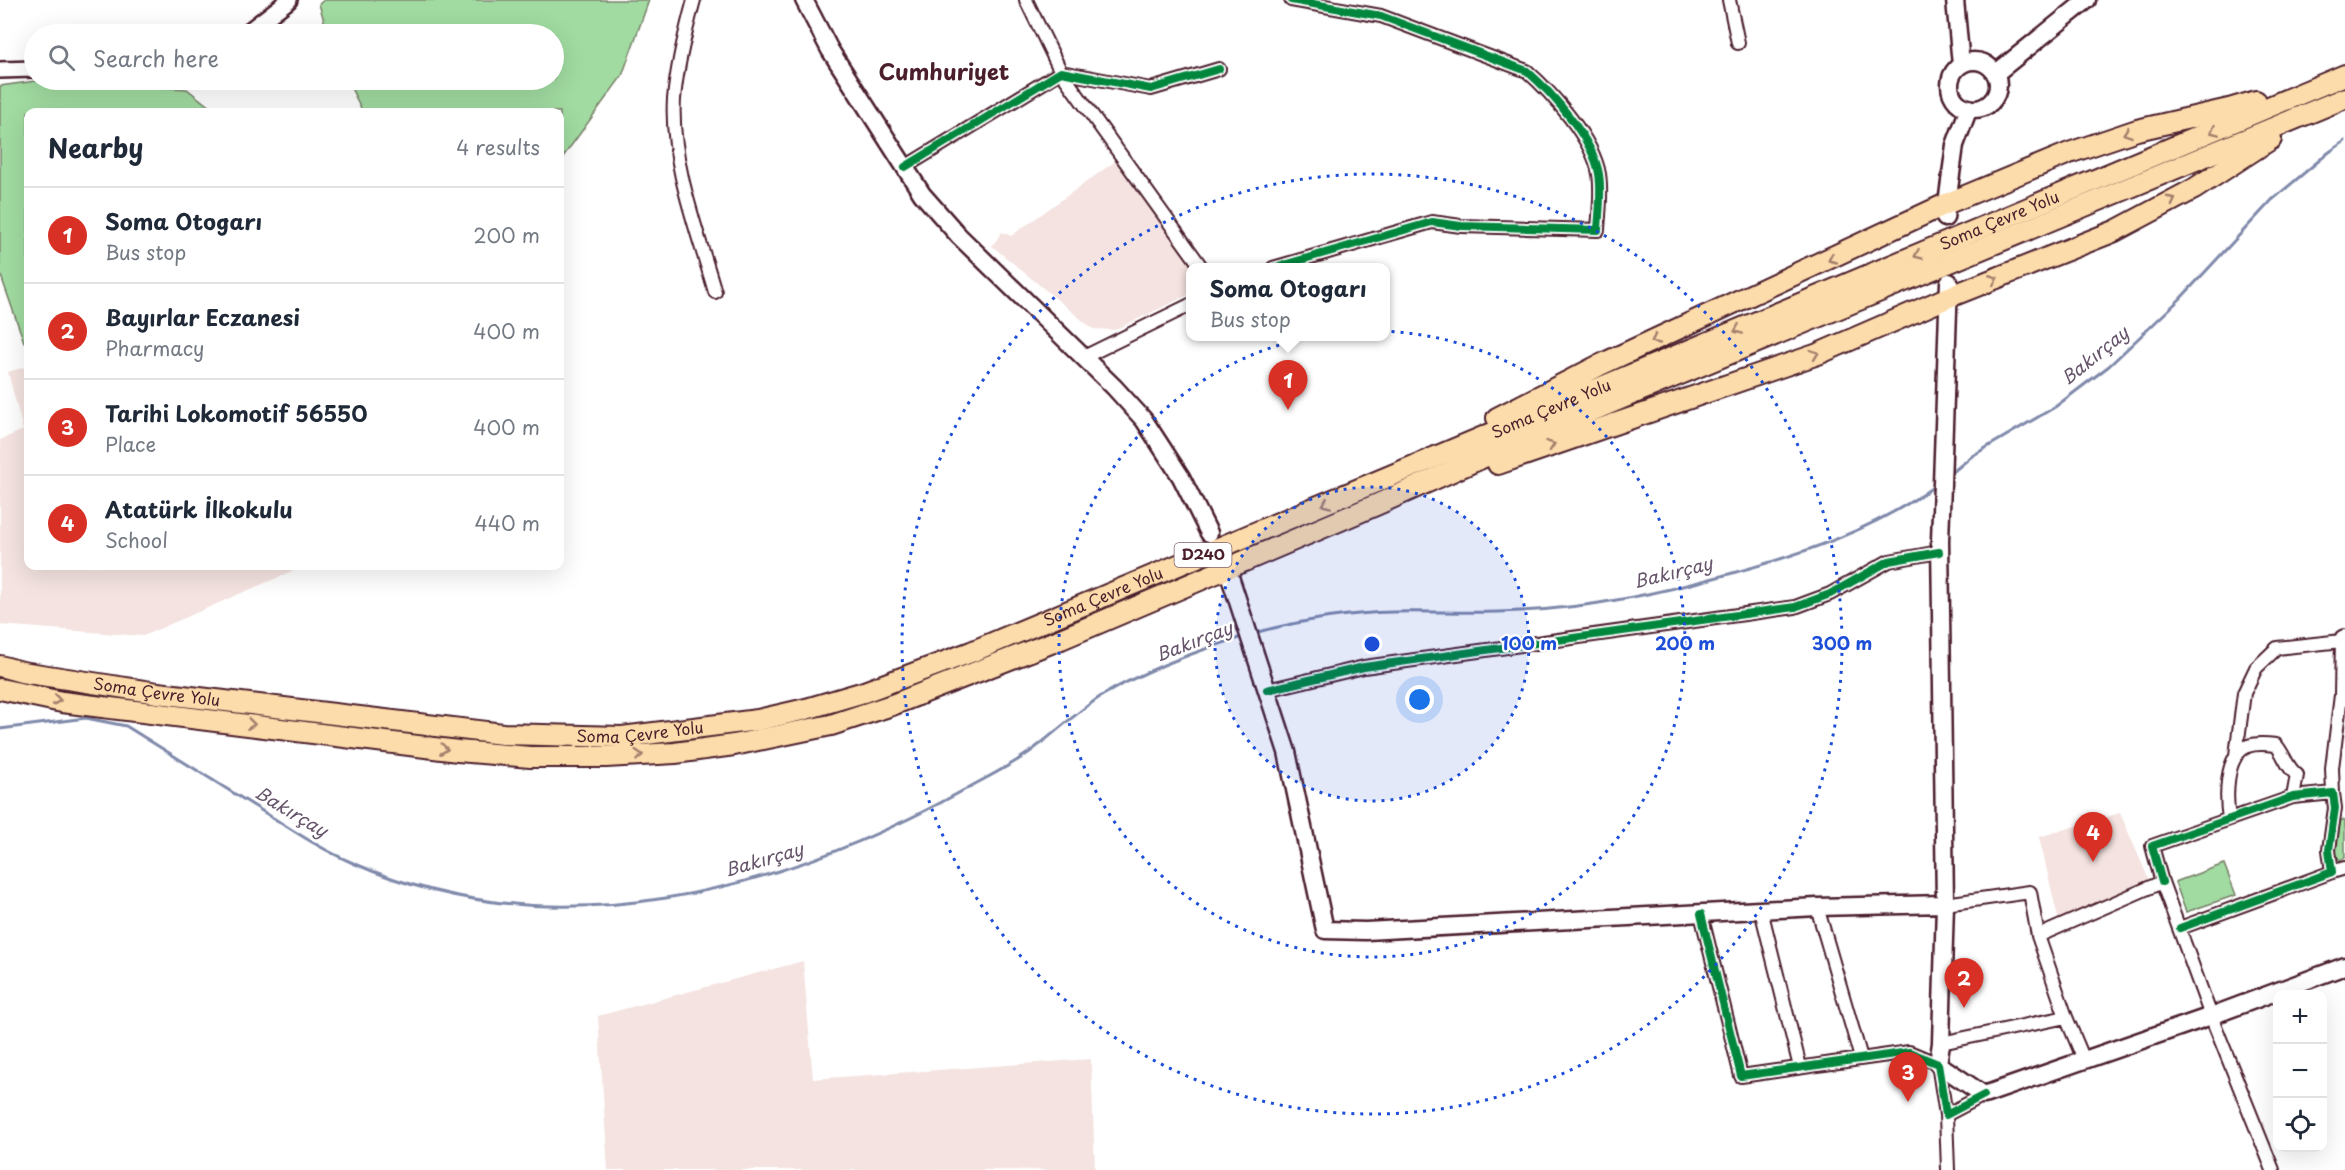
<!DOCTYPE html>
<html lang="en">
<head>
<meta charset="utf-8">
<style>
	:root { --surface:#fff; --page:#f6f6f7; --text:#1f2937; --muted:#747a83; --line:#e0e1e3; --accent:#d93025 }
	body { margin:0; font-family:"Playpen Sans",sans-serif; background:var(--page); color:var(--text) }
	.controls { position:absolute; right:18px; bottom:18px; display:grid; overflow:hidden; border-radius:12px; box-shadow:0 6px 24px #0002 }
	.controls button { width:54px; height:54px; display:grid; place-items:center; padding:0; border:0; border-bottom:2px solid var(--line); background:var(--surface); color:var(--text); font:30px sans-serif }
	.you { position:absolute; left:1420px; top:700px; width:21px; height:21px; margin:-15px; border:4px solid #fff; border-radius:50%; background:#1a73e8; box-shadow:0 0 0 9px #1a73e833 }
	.badge { display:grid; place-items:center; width:39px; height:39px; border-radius:50%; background:var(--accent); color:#fff; font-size:20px; font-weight:700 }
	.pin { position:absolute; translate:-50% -50px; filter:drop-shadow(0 2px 3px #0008) }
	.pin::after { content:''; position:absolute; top:32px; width:21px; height:18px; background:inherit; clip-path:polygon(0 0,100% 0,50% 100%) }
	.popup { position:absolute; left:1186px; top:263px; width:204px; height:78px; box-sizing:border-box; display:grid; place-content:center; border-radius:12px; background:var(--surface); filter:drop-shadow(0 2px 4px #0005); font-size:20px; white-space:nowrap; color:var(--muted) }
	.popup b { font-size:22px; color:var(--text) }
	.popup::after { content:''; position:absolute; left:50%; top:100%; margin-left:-12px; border:12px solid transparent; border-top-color:var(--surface) }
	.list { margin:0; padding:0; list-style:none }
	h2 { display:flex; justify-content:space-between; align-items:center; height:78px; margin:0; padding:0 24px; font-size:26px }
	h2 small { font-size:20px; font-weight:400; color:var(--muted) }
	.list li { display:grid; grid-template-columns:39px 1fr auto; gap:18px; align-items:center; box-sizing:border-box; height:96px; padding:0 24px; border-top:2px solid var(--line) }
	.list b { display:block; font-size:22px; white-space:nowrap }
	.list p { margin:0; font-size:20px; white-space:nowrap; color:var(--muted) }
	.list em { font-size:20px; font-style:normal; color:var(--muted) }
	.icon { flex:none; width:33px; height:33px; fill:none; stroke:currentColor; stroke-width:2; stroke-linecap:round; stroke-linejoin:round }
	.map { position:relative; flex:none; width:2345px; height:1170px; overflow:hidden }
	.search { position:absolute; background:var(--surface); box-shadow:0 6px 24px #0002; left:24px; top:24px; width:540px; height:66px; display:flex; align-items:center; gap:15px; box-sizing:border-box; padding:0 21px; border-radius:33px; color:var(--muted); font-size:22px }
	.panel { position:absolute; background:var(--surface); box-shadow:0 6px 24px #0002; left:24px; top:108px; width:540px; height:462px; border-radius:12px }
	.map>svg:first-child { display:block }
	.built { fill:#f4e3e0 }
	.green { fill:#a1dba1; stroke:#767d66; stroke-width:1.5 }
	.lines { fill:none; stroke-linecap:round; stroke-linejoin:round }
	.stream { stroke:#7f89aa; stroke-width:3 }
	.minor-casing { stroke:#4a1f2b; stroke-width:16 }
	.tertiary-casing { stroke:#4a1f2b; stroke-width:20 }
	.secondary-casing { stroke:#4a1f2b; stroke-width:21 }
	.trunk-casing { stroke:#4a1f2b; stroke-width:24 }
	.minor { stroke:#fff; stroke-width:12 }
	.tertiary { stroke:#fff; stroke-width:15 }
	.secondary { stroke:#fff; stroke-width:16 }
	.trunk { stroke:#fddcac; stroke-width:20 }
	.cycleway-casing { stroke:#fff; stroke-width:11 }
	.cycleway { stroke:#00873e; stroke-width:8 }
	.oneway { stroke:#a47e6c }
	.ring { fill:none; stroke:#1d4ed8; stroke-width:3; stroke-dasharray:3 6 }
	.labels { text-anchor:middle; stroke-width:4.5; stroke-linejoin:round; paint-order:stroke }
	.shield { fill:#fff; stroke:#80626b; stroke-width:1.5 }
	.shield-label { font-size:15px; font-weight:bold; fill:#4a1f2b }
	.street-label { font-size:16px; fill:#4a1f2b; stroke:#fff }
	.water-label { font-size:18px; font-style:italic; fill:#65546a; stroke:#fff }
	.district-label { font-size:22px; font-weight:bold; fill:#4a1f2b; stroke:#fff }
	.centre { fill:#1d4ed8; stroke:#fff; stroke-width:3 }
	.ring-label { font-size:18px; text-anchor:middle; font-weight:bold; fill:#1d4ed8; stroke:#fff; stroke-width:4.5; stroke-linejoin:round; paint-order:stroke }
</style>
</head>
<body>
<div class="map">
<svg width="2345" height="1170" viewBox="0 0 2345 1170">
	<rect width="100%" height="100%" fill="#fff"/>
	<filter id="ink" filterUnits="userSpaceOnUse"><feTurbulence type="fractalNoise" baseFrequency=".0167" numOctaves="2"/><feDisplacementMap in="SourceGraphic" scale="12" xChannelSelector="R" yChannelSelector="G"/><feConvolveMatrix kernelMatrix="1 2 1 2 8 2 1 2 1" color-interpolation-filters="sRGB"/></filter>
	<g filter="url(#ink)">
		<path class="built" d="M 1117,160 L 1196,267 L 1190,268 L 1190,294 L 1115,330 L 1093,329 L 992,246 L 1002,232 L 1011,236 Z
			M 28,366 L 28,566 L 304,566 L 143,636 L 0,625 L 0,440 L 23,430 L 8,372 Z
			M 2120,813 L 2152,887 L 2060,926 L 2039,837 Z
			M 803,961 L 813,1079 L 1091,1059 L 1095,1170 L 608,1170 L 598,1016 Z"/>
		<path class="green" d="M 324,0 L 649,0 L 622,76 L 560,161 L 560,112 L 363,112 L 347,80 L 554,80 L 554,34 L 328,34 L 319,4 Z
			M 43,80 L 187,89 L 216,112 L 28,112 L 28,340 L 24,342 L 0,273 L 0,86 Z
			M 2340,820 L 2345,820 L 2345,858 L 2340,860 L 2334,854 Z
			M 2224,864 L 2236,895 L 2186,912 L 2175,882 Z"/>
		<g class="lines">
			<path class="stream" d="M 1948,476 L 1972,456 L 2055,407 L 2109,366 L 2180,299 L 2272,200 L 2328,153 L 2345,141
				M 1254,633 C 1299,621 1346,613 1393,612 C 1435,611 1477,614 1520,611 C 1591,608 1660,593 1729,574 C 1802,554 1874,530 1936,485
				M 0,729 L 86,718 L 126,726 C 168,752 210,778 251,804 C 285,825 316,847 353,863 C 555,952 781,892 966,789 C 989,776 1015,764 1035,748 C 1058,730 1078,711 1103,695 C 1147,669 1196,651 1245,636"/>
			<g class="minor-casing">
				<path id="minor" d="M 694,0 C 685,33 677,65 674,99 C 670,162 698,232 715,292
					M 1026,0 L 1061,72 L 1202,268
					M 1729,0 L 1738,43
					M 905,167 L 1061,72 L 1151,89 L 1219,69
					M 1273,268 L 1432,222 L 1461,226 L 1598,230 C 1599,211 1602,193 1599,174 C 1593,139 1552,93 1527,71 L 1381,16 L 1291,0
					M 1084,357 L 1190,305
					M 1267,690 L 1364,667 L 1795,607 L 1830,594 L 1889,561 L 1939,552
					M 2236,755 L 2244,693 L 2256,668 L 2277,648 L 2342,641
					M 2333,793 L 2332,768 L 2341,695 L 2342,637 L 2344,636
					M 2229,819 C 2226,799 2224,755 2248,746 C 2255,743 2268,744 2276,745 C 2285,755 2286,767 2297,775 L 2293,797
					M 2332,872 L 2345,868
					M 2162,882 L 2152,846 L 2293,797 L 2333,793 L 2335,808 L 2329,850 L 2332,872 L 2180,928
					M 1945,904 L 2030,892 L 2038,936 L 2066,1017
					M 1817,907 L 1861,1058
					M 1761,910 L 1800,1067
					M 1701,914 L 1741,1076 L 1909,1052 L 1938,1064 L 1946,1115 L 1984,1095
					M 2038,936 L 2162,882 L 2211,1016 L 2273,1170
					M 1941,1043 L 2066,1017 L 2084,1060
					M 1946,1115 L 1948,1170"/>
			</g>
			<g class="tertiary-casing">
				<path id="tertiary" d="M 245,34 L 289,0
					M 0,70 L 34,69"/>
			</g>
			<g class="secondary-casing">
				<path id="secondary" d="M 804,0 L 830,50 L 922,194 L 959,236 L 1114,387 L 1144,420 L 1181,477 L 1209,533
					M 1955,0 L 1961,65
					M1950 85a24 24 0 1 1 48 0a24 24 0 1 1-48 0Z
					M 1995,74 L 2087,0
					M 1945,218 L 1955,145 L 1969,108
					M 1949,282 L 1940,541 L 1945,904 L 1941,1043 L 1938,1064 L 1984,1095 L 2211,1016 L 2345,966
					M 1231,580 L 1287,752 L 1325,930 L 1366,931 L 1817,907 L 1945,904"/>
			</g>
			<g class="trunk-casing">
				<g id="trunk">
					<path d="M 1497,418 L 1598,366 L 1946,204 L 2069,153 L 2137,130 L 2229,109 L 2256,101"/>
					<path d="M 1498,464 L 1818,354 L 1949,297 L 2115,231 L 2194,189 L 2271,139"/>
					<path id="s1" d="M 0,666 L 22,672 L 158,693 L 503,734 L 622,737 L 758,720 L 806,709 L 864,692 L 971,652 L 2345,75"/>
					<path d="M 0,689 L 62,702 L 458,751 L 530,757 L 606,757 L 675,753 L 734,745 L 831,725 L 892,705 L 1061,639 L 1376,505 L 1531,436 L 2345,98"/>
				</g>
			</g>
			<use href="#minor" class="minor"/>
			<use href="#tertiary" class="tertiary"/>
			<use href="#secondary" class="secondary"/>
			<use href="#trunk" class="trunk"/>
			<g class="cycleway-casing">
				<path id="cycleway" d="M 905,167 L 1061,72 L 1151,89 L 1219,69
					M 1273,268 L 1432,222 L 1461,226 L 1598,230 C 1599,211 1602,193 1599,174 C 1593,139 1552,93 1527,71 L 1381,16 L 1291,0
					M 1267,690 L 1364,667 L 1795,607 L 1830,594 L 1889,561 L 1939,552
					M 2162,882 L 2152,846 L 2293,797 L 2333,793 L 2335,808 L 2329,850 L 2332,872 L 2180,928
					M 1701,914 L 1741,1076 L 1909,1052 L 1938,1064 L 1946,1115 L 1984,1095"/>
			</g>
			<use href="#cycleway" class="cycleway"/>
		</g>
		<defs><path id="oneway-chevron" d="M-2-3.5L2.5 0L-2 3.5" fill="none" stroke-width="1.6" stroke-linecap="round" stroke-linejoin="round" transform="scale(1.5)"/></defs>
		<g class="oneway">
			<use href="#oneway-chevron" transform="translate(2214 131) rotate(157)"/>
			<use href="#oneway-chevron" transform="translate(2127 133) rotate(161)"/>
			<use href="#oneway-chevron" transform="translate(2172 200) rotate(-28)"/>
			<use href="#oneway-chevron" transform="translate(1918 255) rotate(157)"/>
			<use href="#oneway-chevron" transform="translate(1832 259) rotate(155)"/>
			<use href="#oneway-chevron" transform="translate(1994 279) rotate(-22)"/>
			<use href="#oneway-chevron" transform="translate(1738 330) rotate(157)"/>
			<use href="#oneway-chevron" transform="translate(1655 340) rotate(155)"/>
			<use href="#oneway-chevron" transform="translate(1815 354) rotate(-20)"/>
			<use href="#oneway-chevron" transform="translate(1551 445) rotate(-19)"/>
			<use href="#oneway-chevron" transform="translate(1326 504) rotate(157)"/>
			<use href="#oneway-chevron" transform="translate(57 700) rotate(10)"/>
			<use href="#oneway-chevron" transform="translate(251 724) rotate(7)"/>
			<use href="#oneway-chevron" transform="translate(444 749) rotate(7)"/>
			<use href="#oneway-chevron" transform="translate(639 755) rotate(-4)"/>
		</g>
	</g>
	<circle cx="1372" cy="644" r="157" fill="#1d4ed8" fill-opacity=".12"/>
	<g class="ring">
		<circle cx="1372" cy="644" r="157"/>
		<circle cx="1372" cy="644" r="313"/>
		<circle cx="1372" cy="644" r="470"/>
	</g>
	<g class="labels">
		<rect class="shield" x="1174.5" y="543" width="57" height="24" rx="4.5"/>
		<g class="shield-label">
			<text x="1203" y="560">D240</text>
		</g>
		<g class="street-label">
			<text dy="6" stroke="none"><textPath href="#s1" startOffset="2103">Soma Çevre Yolu</textPath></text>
			<text dy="6" stroke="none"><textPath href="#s1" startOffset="1617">Soma Çevre Yolu</textPath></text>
			<text dy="6" stroke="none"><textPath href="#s1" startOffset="1131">Soma Çevre Yolu</textPath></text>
			<text dy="6" stroke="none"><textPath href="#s1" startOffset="159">Soma Çevre Yolu</textPath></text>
			<text dy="6" stroke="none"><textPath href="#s1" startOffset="645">Soma Çevre Yolu</textPath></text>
		</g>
		<g class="water-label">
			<text transform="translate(2095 356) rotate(-39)" y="6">Bakırçay</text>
			<text transform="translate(1673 573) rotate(-14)" y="6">Bakırçay</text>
			<text transform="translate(1194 642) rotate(-21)" y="6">Bakırçay</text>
			<text transform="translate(291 812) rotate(31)" y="6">Bakırçay</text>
			<text transform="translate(764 860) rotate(-16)" y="6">Bakırçay</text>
		</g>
		<g class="district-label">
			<text x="944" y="80">Cumhuriyet</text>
		</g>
	</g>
	<circle cx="1372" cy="644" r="9" class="centre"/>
	<g class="ring-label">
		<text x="1529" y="650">100 m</text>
		<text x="1685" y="650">200 m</text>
		<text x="1842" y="650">300 m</text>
	</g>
</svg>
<div class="controls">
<button>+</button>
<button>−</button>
<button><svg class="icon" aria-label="locate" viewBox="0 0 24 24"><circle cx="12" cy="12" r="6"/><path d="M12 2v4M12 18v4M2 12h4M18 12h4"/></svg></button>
</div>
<div class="you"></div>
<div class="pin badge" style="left:1288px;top:410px">1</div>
<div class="popup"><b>Soma Otogarı</b>Bus stop</div>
<div class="pin badge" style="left:1964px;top:1008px">2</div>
<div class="pin badge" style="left:1908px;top:1102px">3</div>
<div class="pin badge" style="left:2093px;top:862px">4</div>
<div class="search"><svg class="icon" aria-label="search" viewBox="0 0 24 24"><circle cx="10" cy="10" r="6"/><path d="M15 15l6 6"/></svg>Search here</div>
<section class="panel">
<h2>Nearby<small>4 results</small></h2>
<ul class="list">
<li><span class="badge">1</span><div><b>Soma Otogarı</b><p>Bus stop</p></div><em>200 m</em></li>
<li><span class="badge">2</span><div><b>Bayırlar Eczanesi</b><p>Pharmacy</p></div><em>400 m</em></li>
<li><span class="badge">3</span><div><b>Tarihi Lokomotif 56550</b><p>Place</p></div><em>400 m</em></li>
<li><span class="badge">4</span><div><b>Atatürk İlkokulu</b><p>School</p></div><em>440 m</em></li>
</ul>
</section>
</div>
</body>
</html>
